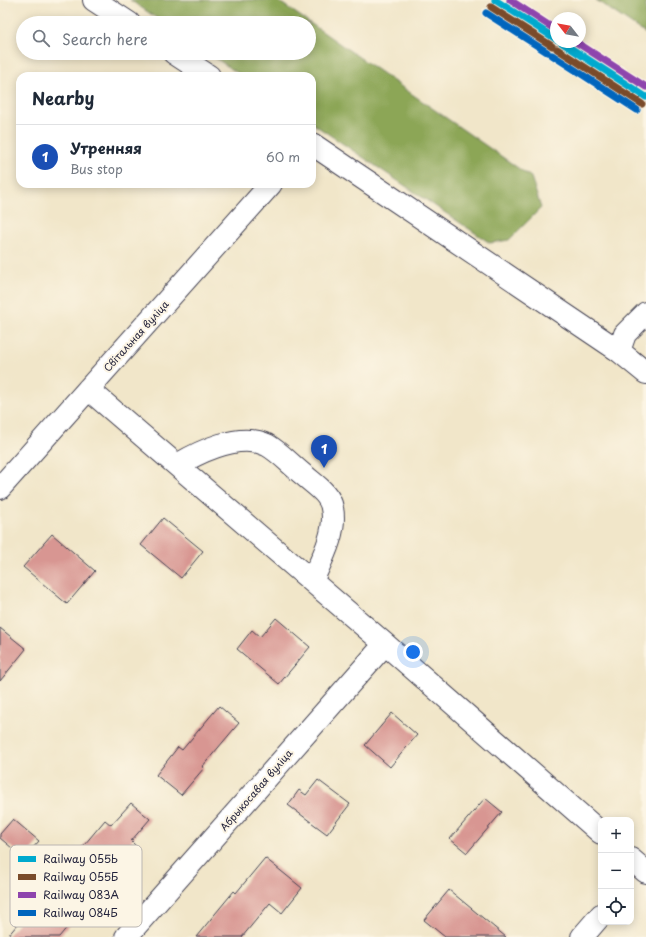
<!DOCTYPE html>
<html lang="en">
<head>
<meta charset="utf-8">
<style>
	:root { --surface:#fff; --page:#f6f6f7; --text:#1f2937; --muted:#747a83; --line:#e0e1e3; --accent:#d1495b }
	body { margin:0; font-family:"Playpen Sans",sans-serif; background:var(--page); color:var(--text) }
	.controls { position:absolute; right:12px; bottom:12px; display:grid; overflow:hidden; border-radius:8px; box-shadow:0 2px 10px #0003 }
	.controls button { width:36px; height:36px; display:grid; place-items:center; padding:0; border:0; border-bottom:1px solid var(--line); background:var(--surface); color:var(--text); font:20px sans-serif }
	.compass { position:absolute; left:550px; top:12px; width:36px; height:36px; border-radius:50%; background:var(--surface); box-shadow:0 2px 10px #0003; rotate:301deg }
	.you { position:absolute; left:413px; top:652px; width:14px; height:14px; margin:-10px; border:3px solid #fff; border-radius:50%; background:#1a73e8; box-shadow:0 0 0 6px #1a73e833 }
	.badge { display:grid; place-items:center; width:26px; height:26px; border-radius:50%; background:var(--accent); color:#fff; font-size:13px; font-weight:700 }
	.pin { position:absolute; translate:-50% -33px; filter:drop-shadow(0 1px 2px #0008) }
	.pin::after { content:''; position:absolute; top:21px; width:14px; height:12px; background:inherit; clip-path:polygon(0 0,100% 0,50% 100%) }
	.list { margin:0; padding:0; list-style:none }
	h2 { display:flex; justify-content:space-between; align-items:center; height:52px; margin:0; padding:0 16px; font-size:17px }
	h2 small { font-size:13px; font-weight:400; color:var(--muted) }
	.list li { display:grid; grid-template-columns:26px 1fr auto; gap:12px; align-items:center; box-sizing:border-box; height:64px; padding:0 16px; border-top:1px solid var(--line) }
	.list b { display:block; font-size:15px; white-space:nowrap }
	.list p { margin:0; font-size:13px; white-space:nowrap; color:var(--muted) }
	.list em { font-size:13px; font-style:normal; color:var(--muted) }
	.icon { flex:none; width:22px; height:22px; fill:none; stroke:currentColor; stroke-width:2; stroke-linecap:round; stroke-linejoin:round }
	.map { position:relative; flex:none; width:646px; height:937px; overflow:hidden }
	.search { position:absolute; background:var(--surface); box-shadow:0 2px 10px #0003; left:16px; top:16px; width:300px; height:44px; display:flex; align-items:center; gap:10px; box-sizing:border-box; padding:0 14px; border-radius:22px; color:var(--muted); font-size:15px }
	.panel { position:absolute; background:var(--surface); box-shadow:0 2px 10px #0003; left:16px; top:72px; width:300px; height:116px; border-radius:12px }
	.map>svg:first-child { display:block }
	.forest { fill:#8ca657; stroke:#576449 }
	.building { fill:#d89692 }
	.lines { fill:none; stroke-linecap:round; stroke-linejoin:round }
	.minor-casing { stroke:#413f50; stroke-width:24 }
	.minor { stroke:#fff; stroke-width:22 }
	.rail-1-casing { stroke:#fcf5e5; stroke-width:10 }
	.rail-2-casing { stroke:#fcf5e5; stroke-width:10 }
	.rail-3-casing { stroke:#fcf5e5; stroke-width:10 }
	.rail-4-casing { stroke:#fcf5e5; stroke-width:10 }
	.rail-1 { stroke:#00a9ce; stroke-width:7 }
	.rail-2 { stroke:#7a4b2a; stroke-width:7 }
	.rail-3 { stroke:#8e44ad; stroke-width:7 }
	.rail-4 { stroke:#0065bd; stroke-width:7 }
	.labels { text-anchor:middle; stroke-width:4; stroke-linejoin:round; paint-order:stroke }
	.street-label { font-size:10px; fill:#22223b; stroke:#fcf5e5 }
	.key { fill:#fcf5e5; stroke:#bbb6b2; stroke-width:1 }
	.key-label { font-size:11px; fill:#22223b }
</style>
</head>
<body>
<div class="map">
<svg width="646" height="937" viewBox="0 0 646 937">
	<rect width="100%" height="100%" fill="#fcf5e5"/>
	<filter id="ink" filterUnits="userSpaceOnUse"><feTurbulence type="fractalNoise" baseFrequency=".025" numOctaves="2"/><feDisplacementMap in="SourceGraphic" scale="8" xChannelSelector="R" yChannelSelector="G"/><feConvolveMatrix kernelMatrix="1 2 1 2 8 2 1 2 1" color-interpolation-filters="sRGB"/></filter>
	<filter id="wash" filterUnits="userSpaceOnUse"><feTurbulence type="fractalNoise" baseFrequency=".012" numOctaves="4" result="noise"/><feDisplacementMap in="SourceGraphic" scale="16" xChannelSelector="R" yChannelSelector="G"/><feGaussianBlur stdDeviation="0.9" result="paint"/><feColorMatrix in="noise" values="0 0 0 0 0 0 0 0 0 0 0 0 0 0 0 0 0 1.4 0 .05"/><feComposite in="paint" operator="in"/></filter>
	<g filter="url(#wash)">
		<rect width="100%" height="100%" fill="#f1e6c9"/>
		<path class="forest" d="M 130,0 L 277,0 L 531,177 L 541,208 L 509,240 L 490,243 L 312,123 L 312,76 L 242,76 L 208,53 L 309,53 L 309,23 L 164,23 Z
			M 596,0 L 646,0 L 646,34 Z"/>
		<g id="blocks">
			<path class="building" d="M 163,518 L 203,551 L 181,578 L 141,545 Z
				M 52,534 L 95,571 L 67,604 L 23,567 Z
				M 276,618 L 310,647 L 279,684 L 237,649 L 252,630 L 260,637 Z
				M 0,628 L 26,649 L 0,681 Z
				M 219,706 L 239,723 L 202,767 L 204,768 L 181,795 L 156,775 L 178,747 L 182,750 Z
				M 392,713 L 417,735 L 390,767 L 365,745 Z
				M 318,780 L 350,804 L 327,834 L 288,805 L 299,790 L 306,795 Z
				M 485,798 L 502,812 L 467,853 L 450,839 Z
				M 131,803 L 150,819 L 131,841 L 135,845 L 59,937 L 7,937 L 105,820 L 111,825 Z
				M 13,819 L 39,841 L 24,858 L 0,838 L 0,834 Z
				M 265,858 L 302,888 L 282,913 L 270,903 L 242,937 L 196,937 L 234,891 L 236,893 Z
				M 449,890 L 506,937 L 445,937 L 424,920 Z"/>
		</g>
	</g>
	<g filter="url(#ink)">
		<use href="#blocks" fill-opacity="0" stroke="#413f50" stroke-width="1"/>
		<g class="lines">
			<g class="minor-casing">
				<path id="minor" d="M 94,0 L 129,23
					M 174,53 L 209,76
					M 312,144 L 619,351 L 646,373
					M 619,351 L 625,334 L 646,313
					M 88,389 L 385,644 L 601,833
					M 177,465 C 201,451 239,432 267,445 C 280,452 293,467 305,476 C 315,485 330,494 332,508 C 337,532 322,559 312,581
					M 0,488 L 271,184
					M 631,859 L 646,872
					M 126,937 L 385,644
					M 582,937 L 601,915"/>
			</g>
			<use href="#minor" class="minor"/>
			<g class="rail-1-casing">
				<path id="rail-1" d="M 495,0 L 556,39
					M 561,42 L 646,97"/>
			</g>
			<g class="rail-2-casing">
				<path id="rail-2" d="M 491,7 L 552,46
					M 557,49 L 642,104"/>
			</g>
			<g class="rail-3-casing">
				<path id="rail-3" d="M 510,0 L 556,30
					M 576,42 L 646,87"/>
			</g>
			<g class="rail-4-casing">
				<path id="rail-4" d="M 486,13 L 547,52
					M 552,55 L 637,110"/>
			</g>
			<use href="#rail-1" class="rail-1"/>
			<use href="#rail-2" class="rail-2"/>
			<use href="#rail-3" class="rail-3"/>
			<use href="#rail-4" class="rail-4"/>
		</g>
	</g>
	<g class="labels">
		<g class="street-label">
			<text transform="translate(136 336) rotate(-48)" y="4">Світальная вуліца</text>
			<text transform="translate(256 790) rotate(-49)" y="4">Абрыкосавая вуліца</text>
		</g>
	</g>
	<rect x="10" y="845" width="132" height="82" rx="6" class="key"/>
	<rect x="18" y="856" width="18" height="6" fill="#00a9ce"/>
	<rect x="18" y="874" width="18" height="6" fill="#7a4b2a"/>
	<rect x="18" y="892" width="18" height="6" fill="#8e44ad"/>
	<rect x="18" y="910" width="18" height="6" fill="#0065bd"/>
	<g class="key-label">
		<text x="43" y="863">Railway 055Ь</text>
		<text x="43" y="881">Railway 055Б</text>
		<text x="43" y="899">Railway 083А</text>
		<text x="43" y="917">Railway 084Б</text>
	</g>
</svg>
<div class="controls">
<button>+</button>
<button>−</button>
<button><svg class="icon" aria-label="locate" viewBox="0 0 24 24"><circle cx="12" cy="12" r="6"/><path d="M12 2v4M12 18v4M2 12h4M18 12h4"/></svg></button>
</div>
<svg class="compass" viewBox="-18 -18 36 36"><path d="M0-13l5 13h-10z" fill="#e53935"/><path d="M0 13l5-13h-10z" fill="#747a83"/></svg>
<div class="you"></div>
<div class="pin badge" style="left:324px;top:468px;background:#1a4fb4">1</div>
<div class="search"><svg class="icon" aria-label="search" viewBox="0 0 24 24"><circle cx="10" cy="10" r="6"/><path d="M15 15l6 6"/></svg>Search here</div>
<section class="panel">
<h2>Nearby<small></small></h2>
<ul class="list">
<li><span class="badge" style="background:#1a4fb4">1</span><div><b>Утренняя</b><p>Bus stop</p></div><em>60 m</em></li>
</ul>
</section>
</div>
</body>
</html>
